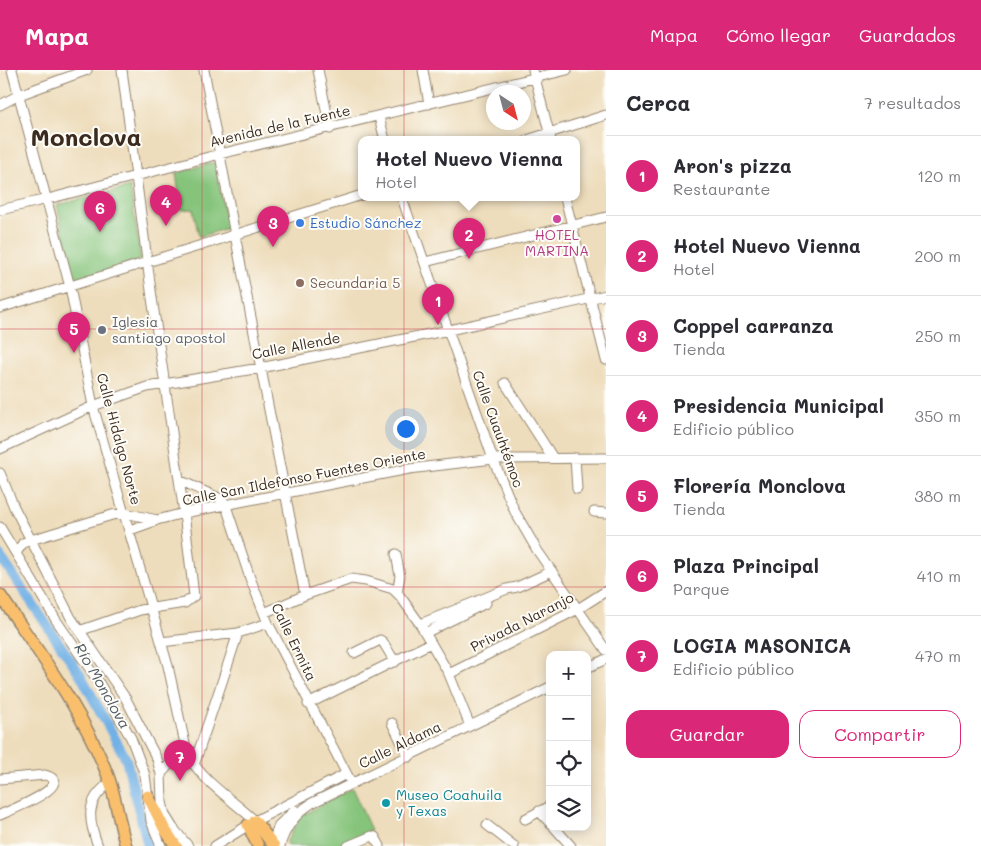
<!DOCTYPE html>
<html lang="es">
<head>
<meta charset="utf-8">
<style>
	:root { --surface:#fff; --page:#f7f7f7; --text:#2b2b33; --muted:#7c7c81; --line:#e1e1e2; --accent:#db2777 }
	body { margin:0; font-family:Mali,sans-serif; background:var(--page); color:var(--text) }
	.controls { position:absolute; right:15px; bottom:15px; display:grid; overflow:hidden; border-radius:10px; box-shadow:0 2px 12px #0003 }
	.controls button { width:45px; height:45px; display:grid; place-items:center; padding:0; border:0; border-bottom:1px solid var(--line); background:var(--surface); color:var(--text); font:25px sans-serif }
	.compass { position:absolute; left:486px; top:15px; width:45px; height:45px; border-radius:50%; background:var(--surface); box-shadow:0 2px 12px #0003; rotate:144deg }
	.you { position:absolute; left:405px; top:358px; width:18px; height:18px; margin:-12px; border:4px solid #fff; border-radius:50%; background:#1a73e8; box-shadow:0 0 0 8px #1a73e833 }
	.badge { display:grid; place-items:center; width:32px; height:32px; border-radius:50%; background:var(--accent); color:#fff; font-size:16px; font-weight:700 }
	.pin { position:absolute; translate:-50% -41px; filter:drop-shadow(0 1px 2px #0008) }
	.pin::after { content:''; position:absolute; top:26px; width:18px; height:15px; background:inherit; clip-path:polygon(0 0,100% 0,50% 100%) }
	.popup { position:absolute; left:358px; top:66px; width:222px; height:65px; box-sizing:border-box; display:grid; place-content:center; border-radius:10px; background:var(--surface); filter:drop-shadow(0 1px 4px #0005); font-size:16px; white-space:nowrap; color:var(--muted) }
	.popup b { font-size:19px; color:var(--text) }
	.popup::after { content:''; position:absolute; left:50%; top:100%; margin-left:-10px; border:10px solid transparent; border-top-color:var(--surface) }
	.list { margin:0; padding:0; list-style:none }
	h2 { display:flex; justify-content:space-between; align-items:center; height:65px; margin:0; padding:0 20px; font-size:21px }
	h2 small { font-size:16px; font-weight:400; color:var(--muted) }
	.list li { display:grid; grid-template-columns:32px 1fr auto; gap:15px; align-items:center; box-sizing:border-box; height:80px; padding:0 20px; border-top:1px solid var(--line) }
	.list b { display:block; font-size:19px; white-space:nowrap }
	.list p { margin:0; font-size:16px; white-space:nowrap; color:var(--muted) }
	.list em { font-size:16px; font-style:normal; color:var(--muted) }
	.actions { display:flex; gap:10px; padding:15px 20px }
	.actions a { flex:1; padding:11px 0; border:1px solid var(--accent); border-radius:15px; text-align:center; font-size:18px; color:var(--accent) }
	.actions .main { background:var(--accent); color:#fff }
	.icon { flex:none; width:28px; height:28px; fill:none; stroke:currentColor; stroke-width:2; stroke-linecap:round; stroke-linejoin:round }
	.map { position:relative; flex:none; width:606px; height:776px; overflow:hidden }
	header { display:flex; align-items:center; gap:30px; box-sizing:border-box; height:70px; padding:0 25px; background:var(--accent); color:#fff }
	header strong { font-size:24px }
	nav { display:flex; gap:28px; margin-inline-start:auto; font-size:18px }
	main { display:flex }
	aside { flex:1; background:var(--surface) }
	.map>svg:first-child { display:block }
	.green { fill:#86c47c; stroke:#60774d }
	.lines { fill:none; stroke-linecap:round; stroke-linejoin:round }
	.river { stroke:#72b1e5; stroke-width:10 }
	.minor-casing { stroke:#94846d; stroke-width:11 }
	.major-casing { stroke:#94846d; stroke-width:14 }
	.minor { stroke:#fff; stroke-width:9 }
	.major { stroke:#f9bf6d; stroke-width:11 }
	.grid { fill:none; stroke:#d1495b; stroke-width:1; stroke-opacity:0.55 }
	.hotel-dot { fill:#d1479c; stroke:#fdfcf7; stroke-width:2 }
	.shop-dot { fill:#3f7fe0; stroke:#fdfcf7; stroke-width:2 }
	.education-dot { fill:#8d6e63; stroke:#fdfcf7; stroke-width:2 }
	.worship-dot { fill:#6b7280; stroke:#fdfcf7; stroke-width:2 }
	.culture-dot { fill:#0f9aa8; stroke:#fdfcf7; stroke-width:2 }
	.labels { text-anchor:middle; stroke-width:4; stroke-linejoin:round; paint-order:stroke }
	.street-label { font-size:14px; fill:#3b2a1e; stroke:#fdfcf7 }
	.shop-label { font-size:14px; fill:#366cbe; stroke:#fdfcf7; text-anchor:start }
	.hotel-label { font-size:14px; fill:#b23c85; stroke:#fdfcf7 }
	.education-label { font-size:14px; fill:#785e54; stroke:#fdfcf7; text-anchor:start }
	.worship-label { font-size:14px; fill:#5b616d; stroke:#fdfcf7; text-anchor:start }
	.culture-label { font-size:14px; fill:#0d838f; stroke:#fdfcf7; text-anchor:start }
	.water-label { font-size:15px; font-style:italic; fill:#4e5964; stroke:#fdfcf7 }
	.town-label { font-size:24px; font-weight:bold; fill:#3b2a1e; stroke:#fdfcf7 }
</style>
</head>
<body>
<header>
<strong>Mapa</strong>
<nav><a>Mapa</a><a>Cómo llegar</a><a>Guardados</a></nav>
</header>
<main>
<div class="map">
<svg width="606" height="776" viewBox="0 0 606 776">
	<rect width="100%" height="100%" fill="#fdfcf7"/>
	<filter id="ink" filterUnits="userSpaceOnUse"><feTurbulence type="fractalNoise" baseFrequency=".02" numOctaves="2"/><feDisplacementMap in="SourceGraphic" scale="10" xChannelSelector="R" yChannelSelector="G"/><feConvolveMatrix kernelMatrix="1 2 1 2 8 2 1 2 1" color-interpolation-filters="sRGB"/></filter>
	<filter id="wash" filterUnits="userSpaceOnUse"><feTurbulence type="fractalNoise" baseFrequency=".0096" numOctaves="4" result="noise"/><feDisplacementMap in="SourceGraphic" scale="20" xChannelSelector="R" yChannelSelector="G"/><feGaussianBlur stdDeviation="1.12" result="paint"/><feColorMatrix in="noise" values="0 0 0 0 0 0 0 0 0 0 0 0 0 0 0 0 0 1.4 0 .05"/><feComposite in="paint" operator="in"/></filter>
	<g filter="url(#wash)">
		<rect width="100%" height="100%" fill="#eeddbc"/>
		<path class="green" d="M 215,92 L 227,158 L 199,167 L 193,139 L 181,140 L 176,103 Z
			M 130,117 L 141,190 L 74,211 L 57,135 Z
			M 352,718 L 371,760 L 340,776 L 288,776 L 287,771 L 301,746 Z"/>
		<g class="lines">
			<path class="river" d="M 0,486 L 80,604 L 126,689 L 148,776"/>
		</g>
	</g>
	<g filter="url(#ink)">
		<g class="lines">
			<g class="minor-casing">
				<path id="minor" d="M 12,0 L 70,217 L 93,336 L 168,596 L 187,683 C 202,712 232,729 255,751
					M 204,0 L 235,165 L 305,525
					M 318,0 L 330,59
					M 423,0 L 429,34
					M 533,0 L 551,70
					M 0,35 L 19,25 L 87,0
					M 379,47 L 385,70
					M 527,70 L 606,45
					M 402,128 L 493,389 L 515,442 L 537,480 L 606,580
					M 565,128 L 606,290
					M 0,140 L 48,129 L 220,84 L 567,0
					M 425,192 L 606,147
					M 0,238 L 362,125
					M 505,313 L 553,388
					M 0,379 L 93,336 L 147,317 L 260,298 L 449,260 L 606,225
					M 575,388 L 577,419
					M 0,403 L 14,437 L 71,548 L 126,629 L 147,670 L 157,689 L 161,704 L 162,732 L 165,745 L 173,758 L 188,776
					M 179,410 L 219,428 L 225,433 L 250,508 L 268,553 L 352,714
					M 594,442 L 606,443
					M 0,457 L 56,550 L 98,611 L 131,668 L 145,705 L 151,751 L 161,776
					M 130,460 L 155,451
					M 16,483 L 23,473 L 31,470 L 112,445 L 125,443 L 157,450 L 184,443 L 409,399 L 493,389 L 606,388
					M 396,484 L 400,506 L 397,523
					M 264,543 L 305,525 L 351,509 L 366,511 L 393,519 L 400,526 L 420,554 L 449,604 L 470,656
					M 420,554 L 507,519 L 517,517 L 552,501
					M 79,561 L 140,540 L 185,533 L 194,526 L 184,443 L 152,228 L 122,0
					M 425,563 L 486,533
					M 161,572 L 238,563 L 268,553
					M 354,583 L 380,570 L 383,572 L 395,592
					M 587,598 L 606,589
					M 449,604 L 578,539 L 606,521
					M 308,634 L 431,573
					M 392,653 L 409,687
					M 194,695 L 223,609 L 238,563
					M 161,704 L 185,676
					M 0,709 L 45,705 C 79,714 6,742 0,745
					M 539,741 L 550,753
					M 525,749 L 550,736
					M 487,755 L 514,776
					M 554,757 L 571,776
					M 272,774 L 279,755 L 295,740
					M 98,776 C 88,750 85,730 110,713
					M 215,776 L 255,751 L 346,704
					M 280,776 C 285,757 295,744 312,733 L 550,617
					M 348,776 L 372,766 L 375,767 L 380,776"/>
			</g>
			<g class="major-casing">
				<path id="major" d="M 0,525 C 39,583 82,639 108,706 C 116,728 119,753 126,776
					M 148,726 L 164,758 L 176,776
					M 255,751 L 274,776
					M 248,755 L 258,776"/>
			</g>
			<use href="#minor" class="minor"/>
			<use href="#major" class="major"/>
		</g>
	</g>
	<path class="grid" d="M 202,0 L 202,776M 404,0 L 404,776M 0,259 L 606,259M 0,517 L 606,517"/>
	<circle class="hotel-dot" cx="557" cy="149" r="5"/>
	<circle class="shop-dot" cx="300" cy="153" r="5"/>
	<circle class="education-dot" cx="300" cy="213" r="5"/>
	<circle class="worship-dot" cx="102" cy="260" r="5"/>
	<circle class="culture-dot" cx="386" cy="733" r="5"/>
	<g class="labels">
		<g class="street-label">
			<text transform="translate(280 56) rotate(-13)" y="5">Avenida de la Fuente</text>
			<text transform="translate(296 276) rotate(-11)" y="5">Calle Allende</text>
			<text transform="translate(498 359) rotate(70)" y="5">Calle Cuauhtémoc</text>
			<text transform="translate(119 369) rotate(75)" y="5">Calle Hidalgo Norte</text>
			<text transform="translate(304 407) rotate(-11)" y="5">Calle San Ildefonso Fuentes Oriente</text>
			<text transform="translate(522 552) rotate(-27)" y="5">Privada Naranjo</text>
			<text transform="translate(294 572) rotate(64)" y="5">Calle Ermita</text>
			<text transform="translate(400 675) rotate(-26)" y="5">Calle Aldama</text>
		</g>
		<g class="shop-label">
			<text x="310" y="158">Estudio Sánchez</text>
		</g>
		<g class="hotel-label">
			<text x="557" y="170">HOTEL<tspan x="557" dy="16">MARTINA</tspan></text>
		</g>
		<g class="education-label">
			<text x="310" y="218">Secundaria 5</text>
		</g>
		<g class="worship-label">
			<text x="112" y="257">Iglesia<tspan x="112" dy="16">santiago apostol</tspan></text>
		</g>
		<g class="culture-label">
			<text x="396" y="730">Museo Coahuila<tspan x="396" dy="16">y Texas</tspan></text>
		</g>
		<g class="water-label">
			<text transform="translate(102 616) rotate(60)" y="5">Río Monclova</text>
		</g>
		<g class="town-label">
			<text x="86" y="76">Monclova</text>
		</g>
	</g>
</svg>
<div class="controls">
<button>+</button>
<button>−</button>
<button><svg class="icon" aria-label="locate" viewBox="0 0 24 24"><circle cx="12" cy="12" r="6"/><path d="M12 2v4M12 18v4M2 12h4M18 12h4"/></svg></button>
<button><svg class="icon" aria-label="layers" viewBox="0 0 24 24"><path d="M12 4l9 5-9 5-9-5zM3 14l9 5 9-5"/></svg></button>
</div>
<svg class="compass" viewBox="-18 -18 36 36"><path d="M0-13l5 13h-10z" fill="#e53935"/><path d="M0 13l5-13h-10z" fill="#7c7c81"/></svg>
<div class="you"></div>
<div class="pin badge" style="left:438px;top:255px">1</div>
<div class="pin badge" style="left:469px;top:189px">2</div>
<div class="popup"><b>Hotel Nuevo Vienna</b>Hotel</div>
<div class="pin badge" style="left:273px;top:177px">3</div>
<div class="pin badge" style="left:166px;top:156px">4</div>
<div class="pin badge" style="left:74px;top:283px">5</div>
<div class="pin badge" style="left:100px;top:162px">6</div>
<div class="pin badge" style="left:180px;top:711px">7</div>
</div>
<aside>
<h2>Cerca<small>7 resultados</small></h2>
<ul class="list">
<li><span class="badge">1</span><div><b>Aron's pizza</b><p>Restaurante</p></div><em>120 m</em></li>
<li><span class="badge">2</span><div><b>Hotel Nuevo Vienna</b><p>Hotel</p></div><em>200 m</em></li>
<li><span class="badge">3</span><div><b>Coppel carranza</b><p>Tienda</p></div><em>250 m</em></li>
<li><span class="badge">4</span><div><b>Presidencia Municipal</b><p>Edificio público</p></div><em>350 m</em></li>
<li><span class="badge">5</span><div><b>Florería Monclova</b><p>Tienda</p></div><em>380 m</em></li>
<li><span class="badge">6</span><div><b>Plaza Principal</b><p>Parque</p></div><em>410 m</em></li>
<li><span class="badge">7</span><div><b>LOGIA MASONICA</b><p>Edificio público</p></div><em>470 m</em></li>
</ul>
<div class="actions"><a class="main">Guardar</a><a>Compartir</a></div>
</aside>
</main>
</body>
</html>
